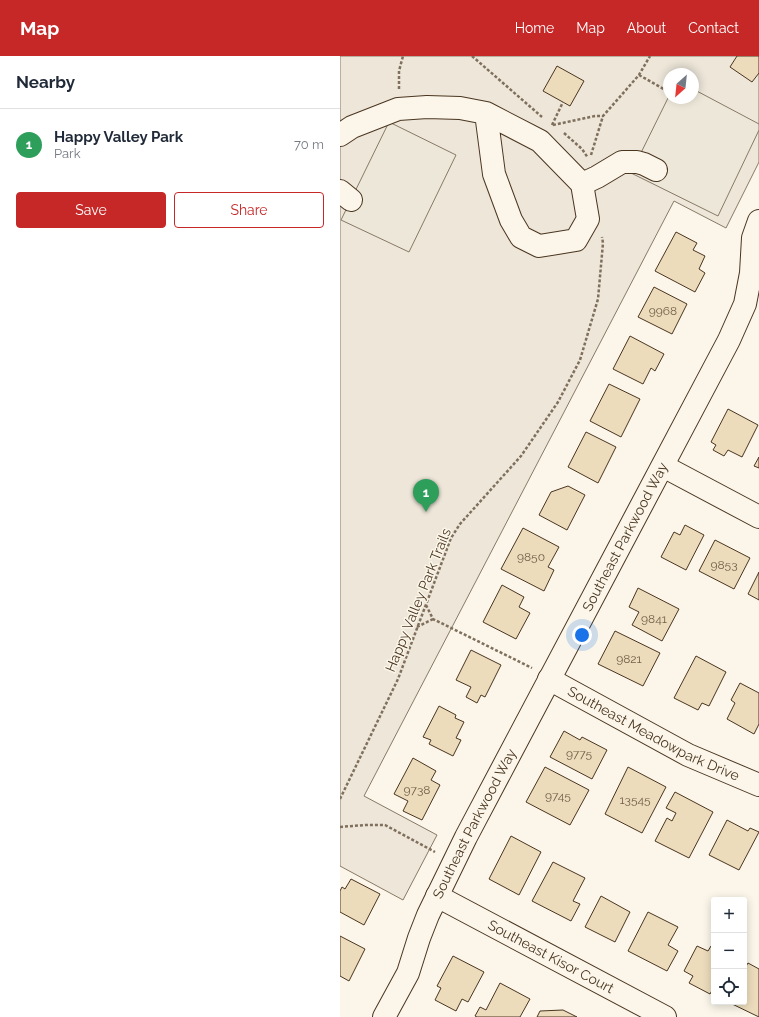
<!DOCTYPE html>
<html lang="en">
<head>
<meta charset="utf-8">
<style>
	:root { --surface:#fff; --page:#f6f6f7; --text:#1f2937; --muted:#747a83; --line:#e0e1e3; --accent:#c62828 }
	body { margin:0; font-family:Raleway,sans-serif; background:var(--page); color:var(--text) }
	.controls { position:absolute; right:12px; bottom:12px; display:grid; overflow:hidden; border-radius:4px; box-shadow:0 2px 10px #0003 }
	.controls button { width:36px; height:36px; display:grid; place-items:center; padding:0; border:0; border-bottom:1px solid var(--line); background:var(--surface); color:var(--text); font:20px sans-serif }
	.compass { position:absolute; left:323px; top:12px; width:36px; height:36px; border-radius:50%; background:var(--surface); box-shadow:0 2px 10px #0003; rotate:207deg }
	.you { position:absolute; left:242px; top:579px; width:14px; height:14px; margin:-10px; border:3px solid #fff; border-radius:50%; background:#1a73e8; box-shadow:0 0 0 6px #1a73e833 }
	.badge { display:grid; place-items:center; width:26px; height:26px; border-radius:50%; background:var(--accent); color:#fff; font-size:13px; font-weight:700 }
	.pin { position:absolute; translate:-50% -33px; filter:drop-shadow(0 1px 2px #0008) }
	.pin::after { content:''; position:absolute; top:21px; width:14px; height:12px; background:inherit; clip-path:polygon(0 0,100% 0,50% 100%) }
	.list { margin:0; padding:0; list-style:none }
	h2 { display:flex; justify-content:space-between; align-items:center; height:52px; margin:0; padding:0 16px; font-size:17px }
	h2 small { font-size:13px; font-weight:400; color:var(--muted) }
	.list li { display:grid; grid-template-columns:26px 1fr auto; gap:12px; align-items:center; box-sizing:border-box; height:72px; padding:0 16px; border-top:1px solid var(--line) }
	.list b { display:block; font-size:15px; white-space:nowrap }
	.list p { margin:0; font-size:13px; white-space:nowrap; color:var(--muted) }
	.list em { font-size:13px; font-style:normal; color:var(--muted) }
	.actions { display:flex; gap:8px; padding:12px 16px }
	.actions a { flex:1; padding:9px 0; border:1px solid var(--accent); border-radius:4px; text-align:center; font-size:14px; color:var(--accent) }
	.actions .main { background:var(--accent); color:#fff }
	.icon { flex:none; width:22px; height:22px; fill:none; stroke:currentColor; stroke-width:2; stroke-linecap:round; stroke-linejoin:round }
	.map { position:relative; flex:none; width:419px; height:961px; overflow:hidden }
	header { display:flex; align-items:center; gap:24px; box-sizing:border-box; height:56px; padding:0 20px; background:var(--accent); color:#fff }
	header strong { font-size:19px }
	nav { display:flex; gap:22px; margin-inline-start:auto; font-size:14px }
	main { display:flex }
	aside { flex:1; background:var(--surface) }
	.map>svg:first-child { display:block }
	.green { fill:#ede6d9; stroke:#887966; fill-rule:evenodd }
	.parking { fill:#ede7d9; stroke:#887966 }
	.building { fill:#ecdcbc; stroke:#4a3520 }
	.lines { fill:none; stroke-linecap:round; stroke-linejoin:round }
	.minor-casing { stroke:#4a3520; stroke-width:24 }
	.path { stroke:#7f6f5c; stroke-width:2.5; stroke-dasharray:3 2; stroke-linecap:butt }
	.minor { stroke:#fbf6e9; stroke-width:22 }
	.labels { text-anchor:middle; stroke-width:3; stroke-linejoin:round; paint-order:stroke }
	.number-label { font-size:12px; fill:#725f47 }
	.street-label { font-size:14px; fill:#4a3520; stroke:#fbf6e9 }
</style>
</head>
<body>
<header>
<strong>Map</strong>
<nav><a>Home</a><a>Map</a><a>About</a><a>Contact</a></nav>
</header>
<main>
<aside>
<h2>Nearby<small></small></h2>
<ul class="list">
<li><span class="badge" style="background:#2e9e5b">1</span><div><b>Happy Valley Park</b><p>Park</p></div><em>70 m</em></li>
</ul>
<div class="actions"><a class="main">Save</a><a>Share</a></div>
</aside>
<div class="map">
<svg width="419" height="961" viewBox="0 0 419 961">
	<rect width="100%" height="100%" fill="#fbf6e9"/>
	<path class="green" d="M 0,0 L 419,0 L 419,106 L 386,172 L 334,145 L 24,740 L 97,779 L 63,844 L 0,810 ZM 329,18 L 353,18 L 353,42 L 329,42 Z"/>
	<path class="parking" d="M 353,33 L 419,68 L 419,74 L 378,160 L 291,117 L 329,40 L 329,42 L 353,42 Z
		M 49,66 L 116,99 L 69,196 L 1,164 Z"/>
	<path class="building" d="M 397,0 L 419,0 L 419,17 L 412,26 L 390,11 Z
		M 217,10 L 244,25 L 230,50 L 203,35 Z
		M 336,176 L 357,187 L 353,194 L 365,200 L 359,213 L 365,217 L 355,236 L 315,215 Z
		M 314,231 L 347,248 L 332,278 L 298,261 Z
		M 290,280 L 324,298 L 315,315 L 311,312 L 303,328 L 273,313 Z
		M 269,328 L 300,343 L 281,381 L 250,365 Z
		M 388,353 L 418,369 L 402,401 L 388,394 L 384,400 L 373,394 L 376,389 L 371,386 Z
		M 246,376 L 276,391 L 258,427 L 228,411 Z
		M 419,401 L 419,412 L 414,410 Z
		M 228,430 L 245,439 L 227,474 L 199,459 L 211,436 Z
		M 345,469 L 364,479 L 346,514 L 321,501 L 334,476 L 340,479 Z
		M 183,472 L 219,491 L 208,511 L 214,514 L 204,535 L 161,513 Z
		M 375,484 L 410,502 L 394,533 L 359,515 Z
		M 419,516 L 419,544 L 408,538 Z
		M 162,529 L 184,541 L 179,551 L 190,557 L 176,583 L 143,566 Z
		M 298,532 L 339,553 L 322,585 L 292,569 L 299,556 L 289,551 Z
		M 275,575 L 320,597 L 303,630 L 258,608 Z
		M 131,594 L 161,609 L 145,641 L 141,639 L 137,647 L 126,641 L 131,631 L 116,624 Z
		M 356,600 L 386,616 L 369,650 L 362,647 L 358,654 L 334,642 Z
		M 400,627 L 419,637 L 419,668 L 414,678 L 387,663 L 395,647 L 391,644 Z
		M 99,650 L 116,659 L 115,662 L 124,666 L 116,682 L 121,684 L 113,700 L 89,688 L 91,684 L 83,681 Z
		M 224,675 L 240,684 L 242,681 L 267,694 L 252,723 L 210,701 Z
		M 73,702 L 96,715 L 91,724 L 100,729 L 82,764 L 63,755 L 68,745 L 54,738 Z
		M 205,711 L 249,734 L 230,769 L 186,746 Z
		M 288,711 L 326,731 L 302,777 L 265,758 Z
		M 335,736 L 373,756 L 349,802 L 315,785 L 327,762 L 332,765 L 336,757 L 326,752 Z
		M 387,764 L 408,775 L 410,772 L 419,776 L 399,814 L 369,799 Z
		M 171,780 L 201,796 L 179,839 L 149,823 Z
		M 213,806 L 245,822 L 233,845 L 240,848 L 231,865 L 192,845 Z
		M 11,823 L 40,838 L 24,869 L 0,856 L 0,835 L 2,831 L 5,833 Z
		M 261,840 L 290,856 L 275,886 L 245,871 Z
		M 308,856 L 338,871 L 328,889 L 338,895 L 327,915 L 288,895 Z
		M 0,880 L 25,893 L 9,925 L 0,920 Z
		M 357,890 L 368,895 L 371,890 L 374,891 L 374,931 L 370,938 L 349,927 L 353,920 L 344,915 Z
		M 113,900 L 144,916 L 128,946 L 122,943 L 116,955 L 95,944 L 101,932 L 97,930 Z
		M 408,907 L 419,913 L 419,961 L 388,946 L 404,946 L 404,914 Z
		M 160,927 L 190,943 L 180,961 L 137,961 L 135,960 L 140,951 L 146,954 Z
		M 223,954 L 237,961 L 197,961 L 200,955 Z"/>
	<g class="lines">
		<g class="minor-casing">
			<g id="minor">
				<path d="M 0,79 L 12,71 L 58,53 L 87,51 L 120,52 L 146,57 L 200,85 L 242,128 L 248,163 L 236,184 L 199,190 L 181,181 L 171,164 L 154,118 L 146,57"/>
				<path d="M 242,128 L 257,121 L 282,106 L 297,106 L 304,108 L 316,114"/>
				<path d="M 0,135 L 11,144"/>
				<path d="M 323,410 L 419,461"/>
				<path id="s1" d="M 209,623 L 348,699 L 419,729"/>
				<path id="s2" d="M 97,840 L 325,961"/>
				<path id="s3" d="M 44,961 L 68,917 L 79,882 L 88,859 L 126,781 L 389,284 L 405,248 L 411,217 L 413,182 L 419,165"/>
			</g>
		</g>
		<path class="path" d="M 132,0 L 202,61
			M 299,19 L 329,36
			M 59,33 L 59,15 L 63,0
			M 212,69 L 223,46
			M 213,69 L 255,60 L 263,60
			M 224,77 L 242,93 L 248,102
			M 251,99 L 263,60 L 299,19 L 310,0
			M 86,549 L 93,563 L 192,612
			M 77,571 L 93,563
			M 0,743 L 58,623 L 111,482 L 120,468 L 181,400 L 218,346 L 240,304 L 258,243 L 263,187 L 262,181
			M 0,771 L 25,769 L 45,769 L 95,796"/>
		<use href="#minor" class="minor"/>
	</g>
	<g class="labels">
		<g class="number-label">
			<text x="323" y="259">9968</text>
			<text x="191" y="505">9850</text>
			<text x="384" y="513">9853</text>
			<text x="314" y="567">9841</text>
			<text x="289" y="607">9821</text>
			<text x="239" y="702">9775</text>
			<text x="77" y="738">9738</text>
			<text x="218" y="744">9745</text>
			<text x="295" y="748">13545</text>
		</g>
		<g class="street-label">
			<text dy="5" stroke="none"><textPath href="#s3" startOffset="538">Southeast Parkwood Way</textPath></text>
			<text transform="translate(78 544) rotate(-68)" y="5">Happy Valley Park Trails</text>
			<text dy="5" stroke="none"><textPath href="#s1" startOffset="118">Southeast Meadowpark Drive</textPath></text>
			<text dy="5" stroke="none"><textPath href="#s3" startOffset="214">Southeast Parkwood Way</textPath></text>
			<text dy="5" stroke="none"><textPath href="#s2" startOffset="129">Southeast Kisor Court</textPath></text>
		</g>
	</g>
</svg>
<div class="controls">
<button>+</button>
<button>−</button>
<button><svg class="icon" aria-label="locate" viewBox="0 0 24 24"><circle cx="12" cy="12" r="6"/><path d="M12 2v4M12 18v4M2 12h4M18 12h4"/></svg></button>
</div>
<svg class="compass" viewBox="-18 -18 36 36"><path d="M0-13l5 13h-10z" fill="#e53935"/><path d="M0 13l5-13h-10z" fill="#747a83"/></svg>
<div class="you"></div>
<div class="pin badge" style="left:86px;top:456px;background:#2e9e5b">1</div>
</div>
</main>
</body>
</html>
